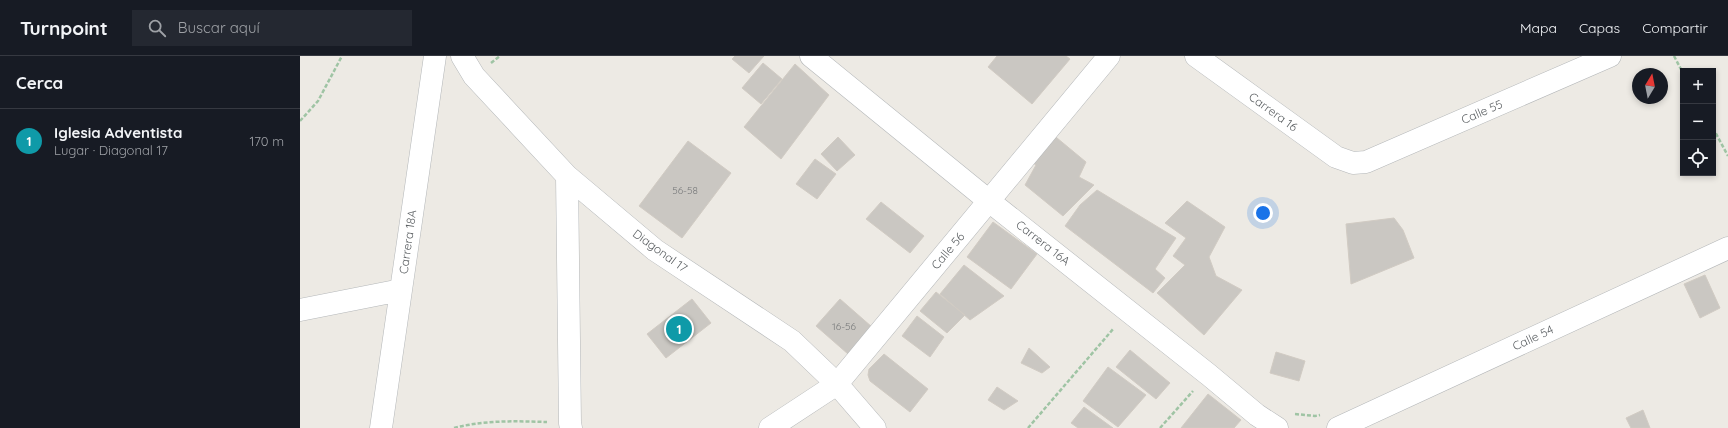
<!DOCTYPE html>
<html lang="es">
<head>
<meta charset="utf-8">
<style>
	:root { --surface:#171b24; --page:#242831; --text:#f1f3f6; --muted:#9ea1a6; --line:#363941; --accent:#7c3aed }
	body { margin:0; font-family:Quicksand,sans-serif; background:var(--page); color:var(--text) }
	.controls { position:absolute; right:12px; top:12px; display:grid; overflow:hidden; border-radius:0px; box-shadow:0 2px 6px #0003 }
	.controls button { width:36px; height:36px; display:grid; place-items:center; padding:0; border:0; border-bottom:1px solid var(--line); background:var(--surface); color:var(--text); font:20px sans-serif }
	.compass { position:absolute; left:1332px; top:12px; width:36px; height:36px; border-radius:50%; background:var(--surface); box-shadow:0 2px 6px #0003; rotate:10deg }
	.you { position:absolute; left:963px; top:157px; width:14px; height:14px; margin:-10px; border:3px solid #fff; border-radius:50%; background:#1a73e8; box-shadow:0 0 0 6px #1a73e833 }
	.badge { display:grid; place-items:center; width:26px; height:26px; border-radius:50%; background:var(--accent); color:#fff; font-size:13px; font-weight:700 }
	.pin { position:absolute; translate:-50% -50%; border:2px solid #fff; box-shadow:0 1px 4px #0006 }
	.list { margin:0; padding:0; list-style:none }
	h2 { display:flex; justify-content:space-between; align-items:center; height:52px; margin:0; padding:0 16px; font-size:17px }
	h2 small { font-size:13px; font-weight:400; color:var(--muted) }
	.list li { display:grid; grid-template-columns:26px 1fr auto; gap:12px; align-items:center; box-sizing:border-box; height:64px; padding:0 16px; border-top:1px solid var(--line) }
	.list b { display:block; font-size:15px; white-space:nowrap }
	.list p { margin:0; font-size:13px; white-space:nowrap; color:var(--muted) }
	.list em { font-size:13px; font-style:normal; color:var(--muted) }
	.icon { flex:none; width:22px; height:22px; fill:none; stroke:currentColor; stroke-width:2; stroke-linecap:round; stroke-linejoin:round }
	.map { position:relative; flex:none; width:1428px; height:372px; overflow:hidden }
	header { display:flex; align-items:center; gap:24px; box-sizing:border-box; height:56px; padding:0 20px; background:var(--surface); border-bottom:1px solid var(--line) }
	header strong { font-size:19px }
	nav { display:flex; gap:22px; margin-inline-start:auto; font-size:14px }
	.search { width:280px; height:36px; background:var(--page); display:flex; align-items:center; gap:10px; box-sizing:border-box; padding:0 14px; border-radius:0px; color:var(--muted); font-size:15px }
	main { display:flex }
	aside { flex:1; background:var(--surface) }
	.map>svg:first-child { display:block }
	.building { fill:#cac7c2; stroke:#d1cbc3 }
	.lines { fill:none; stroke-linecap:round; stroke-linejoin:round }
	.street-casing { stroke:#b4b7b9; stroke-width:23 }
	.path { stroke:#9fc4a4; stroke-width:2.5; stroke-dasharray:4 2; stroke-linecap:butt }
	.street { stroke:#fff; stroke-width:22 }
	.labels { text-anchor:middle; stroke-width:3.5; stroke-linejoin:round; paint-order:stroke }
	.number-label { font-size:10px; fill:#787a7b }
	.street-label { font-size:12px; fill:#5c6063; stroke:#fff }
</style>
</head>
<body>
<header>
<strong>Turnpoint</strong>
<div class="search"><svg class="icon" aria-label="search" viewBox="0 0 24 24"><circle cx="10" cy="10" r="6"/><path d="M15 15l6 6"/></svg>Buscar aquí</div>
<nav><a>Mapa</a><a>Capas</a><a>Compartir</a></nav>
</header>
<main>
<aside>
<h2>Cerca<small></small></h2>
<ul class="list">
<li><span class="badge" style="background:#0f9aa8">1</span><div><b>Iglesia Adventista</b><p>Lugar · Diagonal 17</p></div><em>170 m</em></li>
</ul>
</aside>
<div class="map">
<svg width="1428" height="372" viewBox="0 0 1428 372">
	<rect width="100%" height="100%" fill="#edeae4"/>
	<path class="building" d="M 435,0 L 464,0 L 449,17 L 432,3 Z
		M 697,0 L 766,0 L 770,3 L 732,48 L 688,11 Z
		M 463,7 L 482,23 L 461,48 L 442,32 Z
		M 495,8 L 529,39 L 481,103 L 444,71 Z
		M 751,77 L 786,106 L 779,121 L 794,129 L 763,160 L 725,129 L 736,109 L 730,105 Z
		M 538,81 L 555,99 L 537,115 L 521,98 Z
		M 388,85 L 431,117 L 382,182 L 339,150 Z
		M 515,103 L 536,118 L 517,143 L 496,128 Z
		M 797,134 L 876,182 L 855,213 L 865,222 L 853,237 L 765,170 L 780,149 Z
		M 887,145 L 925,171 L 909,201 L 916,220 L 942,234 L 904,279 L 857,237 L 885,209 L 873,200 L 886,182 L 865,167 Z
		M 581,146 L 624,180 L 610,197 L 566,163 Z
		M 1094,162 L 1103,174 L 1114,202 L 1051,228 L 1046,168 Z
		M 693,166 L 737,198 L 711,233 L 667,201 Z
		M 664,209 L 704,240 L 670,264 L 640,238 Z
		M 1405,219 L 1420,252 L 1400,262 L 1384,228 Z
		M 636,236 L 665,259 L 647,277 L 620,255 Z
		M 392,243 L 411,267 L 366,302 L 347,278 Z
		M 540,243 L 572,271 L 548,298 L 516,270 Z
		M 617,260 L 644,281 L 630,301 L 602,280 Z
		M 729,292 L 750,311 L 742,317 L 721,307 Z
		M 830,294 L 870,327 L 856,343 L 816,311 Z
		M 976,296 L 1005,305 L 999,325 L 970,317 Z
		M 584,298 L 628,333 L 610,356 L 570,325 L 568,319 L 569,313 Z
		M 808,311 L 846,339 L 818,371 L 783,345 Z
		M 697,331 L 718,345 L 704,354 L 688,344 Z
		M 908,338 L 941,364 L 934,372 L 881,372 Z
		M 784,351 L 813,372 L 778,372 L 771,367 Z
		M 1343,354 L 1350,372 L 1331,372 L 1326,362 Z"/>
	<g class="lines">
		<g class="street-casing">
			<path id="street" d="M 162,0 L 174,20 L 267,120 L 355,194 L 492,285 L 537,328 L 575,372
				M 511,0 L 689,145 L 909,319 L 957,359 L 977,372
				M 896,0 L 1036,101 L 1053,107 L 1066,106 L 1310,0
				M 267,120 L 270,367 L 271,372
				M 0,254 L 101,234
				M 81,372 L 135,0
				M 470,372 L 537,328 L 809,0
				M 1038,372 L 1428,192"/>
		</g>
		<path class="path" d="M 1374,0 L 1383,17
			M 191,7 L 200,0
			M 0,65 L 18,45 L 42,0
			M 1413,72 L 1428,100
			M 995,358 L 1015,360 L 1020,359
			M 154,372 C 185,364 216,365 247,366
			M 728,372 L 814,272
			M 860,372 L 893,335"/>
		<use href="#street" class="street"/>
	</g>
	<g class="labels">
		<g class="number-label">
			<text x="385" y="138">56-58</text>
			<text x="544" y="274">16-56</text>
		</g>
		<g class="street-label">
			<text transform="translate(973 56) rotate(36)" y="4">Carrera 16</text>
			<text transform="translate(1182 56) rotate(-23)" y="4">Calle 55</text>
			<text transform="translate(108 186) rotate(-82)" y="4">Carrera 18A</text>
			<text transform="translate(743 187) rotate(38)" y="4">Carrera 16A</text>
			<text transform="translate(360 195) rotate(36)" y="4">Diagonal 17</text>
			<text transform="translate(648 195) rotate(-50)" y="4">Calle 56</text>
			<text transform="translate(1233 282) rotate(-25)" y="4">Calle 54</text>
		</g>
	</g>
</svg>
<div class="controls">
<button>+</button>
<button>−</button>
<button><svg class="icon" aria-label="locate" viewBox="0 0 24 24"><circle cx="12" cy="12" r="6"/><path d="M12 2v4M12 18v4M2 12h4M18 12h4"/></svg></button>
</div>
<svg class="compass" viewBox="-18 -18 36 36"><path d="M0-13l5 13h-10z" fill="#e53935"/><path d="M0 13l5-13h-10z" fill="#9ea1a6"/></svg>
<div class="you"></div>
<div class="pin badge" style="left:379px;top:273px;background:#0f9aa8">1</div>
</div>
</main>
</body>
</html>
